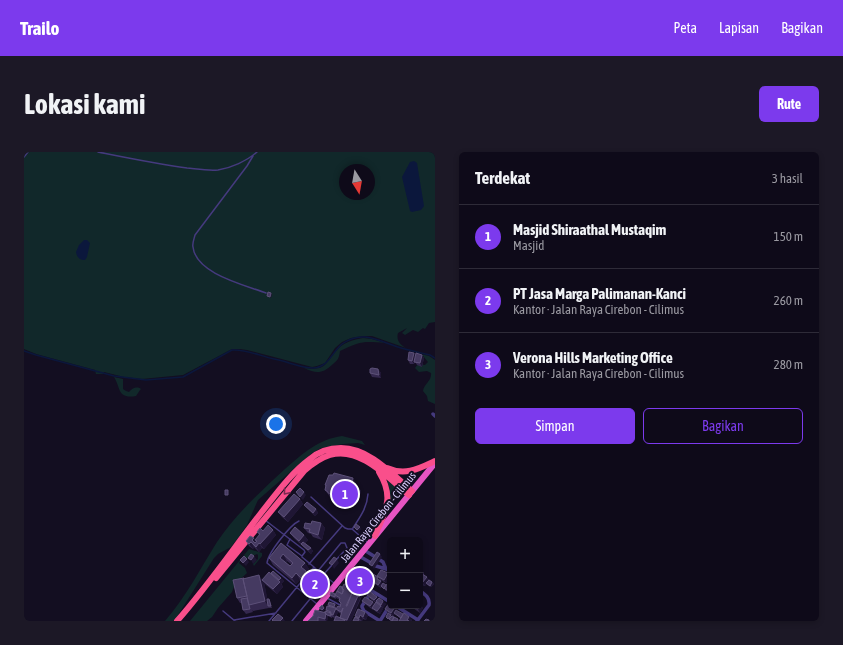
<!DOCTYPE html>
<html lang="id">
<head>
<meta charset="utf-8">
<style>
	:root { --surface:#0e0a19; --page:#1c1826; --text:#f1f3f6; --muted:#9b9aa2; --line:#2e2b38; --accent:#7c3aed }
	body { margin:0; font-family:"Asap Condensed",sans-serif; background:var(--page); color:var(--text) }
	.controls { position:absolute; right:12px; bottom:12px; display:grid; overflow:hidden; border-radius:6px; box-shadow:0 2px 6px #0003 }
	.controls button { width:36px; height:36px; display:grid; place-items:center; padding:0; border:0; border-bottom:1px solid var(--line); background:var(--surface); color:var(--text); font:20px sans-serif }
	.compass { position:absolute; left:315px; top:12px; width:36px; height:36px; border-radius:50%; background:var(--surface); box-shadow:0 2px 6px #0003; rotate:169deg }
	.you { position:absolute; left:252px; top:272px; width:14px; height:14px; margin:-10px; border:3px solid #fff; border-radius:50%; background:#1a73e8; box-shadow:0 0 0 6px #1a73e833 }
	.badge { display:grid; place-items:center; width:26px; height:26px; border-radius:50%; background:var(--accent); color:#fff; font-size:13px; font-weight:700 }
	.pin { position:absolute; translate:-50% -50%; border:2px solid #fff; box-shadow:0 1px 4px #0006 }
	.list { margin:0; padding:0; list-style:none }
	h2 { display:flex; justify-content:space-between; align-items:center; height:52px; margin:0; padding:0 16px; font-size:17px }
	h2 small { font-size:13px; font-weight:400; color:var(--muted) }
	.list li { display:grid; grid-template-columns:26px 1fr auto; gap:12px; align-items:center; box-sizing:border-box; height:64px; padding:0 16px; border-top:1px solid var(--line) }
	.list b { display:block; font-size:15px; white-space:nowrap }
	.list p { margin:0; font-size:13px; white-space:nowrap; color:var(--muted) }
	.list em { font-size:13px; font-style:normal; color:var(--muted) }
	.actions { display:flex; gap:8px; padding:12px 16px }
	.actions a { flex:1; padding:9px 0; border:1px solid var(--accent); border-radius:6px; text-align:center; font-size:14px; color:var(--accent) }
	.actions .main { background:var(--accent); color:#fff }
	.map { position:relative; flex:none; width:411px; height:469px; overflow:hidden; border-radius:6px }
	header { display:flex; align-items:center; gap:24px; box-sizing:border-box; height:56px; padding:0 20px; background:var(--accent); color:#fff }
	header strong { font-size:19px }
	nav { display:flex; gap:22px; margin-inline-start:auto; font-size:14px }
	.intro { display:flex; align-items:center; justify-content:space-between; box-sizing:border-box; height:96px; padding:0 24px }
	h1 { margin:0; font-size:28px }
	.button { padding:10px 18px; border-radius:6px; background:var(--accent); color:#fff; font-size:14px; font-weight:700 }
	main { display:flex; gap:24px; padding:0 24px }
	aside { flex:1; background:var(--surface); border-radius:6px; box-shadow:0 2px 6px #0003 }
	.map>svg:first-child { display:block }
	.green { fill:#11282a; fill-rule:evenodd }
	.water { fill:#0b173c }
	.lines { fill:none; stroke-linecap:round; stroke-linejoin:round }
	.stream { stroke:#0b173c; stroke-width:1.5 }
	.service { stroke:#453a7e; stroke-width:1.5 }
	.minor { stroke:#453a7e; stroke-width:3.5 }
	.trunk { stroke:#e654c2; stroke-width:6 }
	.motorway { stroke:#f94f8b; stroke-width:6 }
	.wall { fill:#34284e; fill-rule:evenodd }
	.shaded-wall { fill:#1f1634 }
	.building { fill:#453a61; stroke:#5d5179; fill-rule:evenodd }
	.oneway { stroke:#7a2b51 }
	.labels { text-anchor:middle; stroke-width:4; stroke-linejoin:round; paint-order:stroke }
	.street-label { font-size:11px; fill:#dacffd; stroke:#130e21 }
</style>
</head>
<body>
<header>
<strong>Trailo</strong>
<nav><a>Peta</a><a>Lapisan</a><a>Bagikan</a></nav>
</header>
<div class="intro"><h1>Lokasi kami</h1><a class="button">Rute</a></div>
<main>
<div class="map">
<svg width="411" height="469" viewBox="0 0 411 469">
	<rect width="100%" height="100%" fill="#130e21"/>
	<path class="green" d="M 0,0 L 411,0 L 411,170 L 405,171 L 401,177 L 399,176 L 394,180 L 389,178 L 381,183 L 378,181 L 383,176 L 374,181 C 372,188 376,193 382,196 L 348,184 L 339,184 L 327,186 L 318,190 L 311,196 L 301,211 L 293,214 L 288,215 L 223,198 L 216,197 L 208,197 L 159,223 L 118,227 L 100,225 L 80,220 L 79,222 L 72,222 L 71,218 L 12,202 L 0,197 ZM 321,18 L 345,18 L 345,42 L 321,42 Z
		M 339,186 L 348,187 L 361,191 C 340,189 336,189 316,199 C 315,206 314,208 309,212 C 298,222 293,222 280,216 C 303,219 300,212 313,198 C 320,190 329,188 339,186 Z
		M 396,202 L 405,204 L 411,208 L 411,252 L 404,249 L 403,244 L 399,239 C 400,232 408,229 407,221 L 403,219 L 395,220 L 391,216 L 394,212 L 401,213 L 404,210 L 399,204 L 391,204 Z
		M 90,225 L 99,227 L 99,237 L 102,239 L 105,240 C 108,236 113,234 117,237 L 116,238 L 112,244 C 93,247 97,236 90,225 Z
		M 318,284 L 338,289 L 341,293 L 334,291 L 319,292 L 297,296 L 288,301 L 234,348 L 223,373 L 216,383 L 207,395 L 194,402 L 190,406 L 154,463 L 149,469 L 141,469 C 162,445 176,417 193,390 C 212,362 236,340 261,317 C 278,302 295,287 318,284 Z
		M 363,328 L 376,339 L 365,352 L 366,339 Z
		M 225,397 L 238,401 L 238,404 L 230,414 L 229,412 L 234,407 L 234,403 L 233,402 L 217,408 L 215,411 L 221,416 L 223,421 L 211,432 L 208,440 L 194,456 L 188,465 L 183,469 L 166,469 Z"/>
	<path class="water" d="M 390,9 L 393,11 L 400,54 L 397,58 L 388,60 L 386,59 L 378,25 L 386,10 Z
		M 60,88 L 63,88 L 66,91 L 63,105 L 61,108 C 56,108 53,106 52,100 L 55,93 Z"/>
	<g class="lines">
		<path class="stream" d="M 0,199 L 12,203 L 90,224 L 122,228 L 159,225 L 208,198 C 222,197 236,204 250,207 C 255,208 260,209 265,211 C 273,213 280,216 289,216 C 304,216 308,200 318,192 C 337,178 353,188 371,194 C 382,198 394,200 406,203 L 411,206"/>
		<path class="service" d="M 74,0 C 104,6 133,12 163,16 C 173,17 184,19 194,18 C 207,16 223,9 233,0
			M 229,4 L 223,14 L 171,83 C 170,87 168,92 169,95 C 172,122 221,133 242,141
			M 0,5 L 4,0
			M 287,345 L 321,376 L 324,377 L 328,377 L 343,390
			M 241,368 L 280,398 L 281,400 L 278,404 L 263,393 L 266,387
			M 275,369 C 266,373 244,401 243,411 L 293,452
			M 329,376 C 336,365 343,356 344,342
			M 278,405 L 290,415
			M 285,412 L 318,374
			M 294,419 L 310,431
			M 284,423 L 290,415 L 294,419 L 317,391 L 321,391 L 323,396 L 311,409
			M 299,423 L 308,413
			M 303,446 L 316,453
			M 199,459 L 211,469
			M 210,468 L 252,461
			M 245,469 L 278,429
			M 268,469 L 286,447"/>
		<path class="minor" d="M 409,262 L 411,264
			M 340,398 L 353,406
			M 335,404 L 349,412
			M 356,408 L 359,410 L 362,417
			M 352,414 L 362,417 L 366,419
			M 372,454 L 394,468
			M 356,469 L 340,459 L 338,455 L 338,454 L 348,439 L 366,450
			M 356,469 L 366,453
			M 393,469 L 405,453 C 406,446 402,443 396,439"/>
		<path class="trunk" d="M 282,469 L 411,311"/>
		<path class="motorway" d="M 363,316 C 381,324 394,317 411,309
			M 351,384 C 361,359 371,346 355,320
			M 192,426 L 280,319 C 287,313 296,306 306,303 C 336,294 364,326 385,343
			M 153,469 C 183,435 209,397 237,361 C 252,342 267,321 286,307 C 294,300 306,296 317,296 C 345,296 368,322 388,339"/>
	</g>
	<path class="wall" d="M 390,201 L 392,204 L 398,203 L 400,206 L 398,215 L 393,213 L 391,210 L 390,212 L 386,212 L 384,208 Z
		M 354,217 L 357,221 L 357,226 L 348,225 L 346,221 Z
		M 301,333 L 333,333 L 337,339 L 334,350 L 329,349 L 328,353 L 323,352 L 322,356 L 314,354 L 311,349 L 309,348 L 306,345 L 301,338 L 302,334 Z
		M 276,347 L 279,352 L 264,370 L 258,365 L 254,360 Z
		M 280,353 L 292,357 L 294,361 L 291,364 Z
		M 297,371 L 301,376 L 298,388 L 289,385 L 287,382 L 284,381 L 280,376 L 287,372 Z
		M 249,378 L 252,383 L 240,397 L 238,396 L 235,400 L 230,395 L 229,397 L 225,394 L 222,389 L 230,386 L 232,390 L 231,388 L 235,383 L 233,380 Z
		M 266,381 L 280,383 L 284,388 L 281,391 L 287,396 L 289,399 L 287,402 L 270,386 Z
		M 257,391 L 281,411 L 285,417 L 283,420 L 287,426 L 282,432 L 276,428 L 272,432 L 249,413 L 245,406 ZM 263,409 L 268,413 L 266,414 L 262,411 Z
		M 399,420 L 401,424 L 410,432 L 407,435 L 402,432 L 401,434 L 398,433 L 396,429 Z
		M 247,421 L 257,426 L 260,429 L 257,432 L 257,431 L 259,435 L 253,442 L 242,433 L 240,430 L 243,447 L 245,447 L 246,449 L 248,456 L 245,456 L 229,459 L 228,458 L 229,460 L 222,462 L 219,458 L 218,451 L 216,451 L 213,446 L 220,426 L 238,428 L 248,423 Z
		M 331,421 L 349,422 L 356,429 L 358,432 L 366,434 L 366,442 L 362,438 L 362,439 L 358,434 L 357,436 L 348,430 L 347,432 L 345,431 L 346,432 L 343,436 L 330,430 L 331,431 L 331,432 L 338,438 L 336,442 L 338,444 L 327,469 L 310,469 L 311,466 L 308,465 L 308,466 L 304,464 L 303,469 L 284,469 L 303,460 L 302,458 L 305,454 L 304,453 L 311,452 L 313,454 L 316,455 L 317,452 L 315,449 L 316,448 L 312,446 L 312,447 L 307,445 L 306,443 L 311,442 L 318,435 L 324,434 L 325,432 L 323,430 L 329,429 L 327,426 L 333,423 ZM 314,460 L 317,462 L 316,466 L 317,467 L 312,465 Z
		M 366,423 L 366,425 L 362,431 L 355,427 L 353,424 Z
		M 343,443 L 354,447 L 362,452 L 359,456 L 357,455 L 359,457 L 356,462 L 351,459 L 349,457 L 349,458 L 341,452 L 338,449 L 349,450 L 350,452 L 352,451 L 345,446 Z
		M 386,454 L 396,454 L 399,456 L 396,461 Z
		M 361,457 L 373,459 L 388,468 L 387,469 L 367,469 L 363,466 L 362,465 L 367,464 L 374,467 L 375,469 L 377,467 L 371,462 L 369,464 L 363,460 Z
		M 344,463 L 342,468 L 339,467 L 338,469 L 329,469 L 332,466 L 331,464 Z"/>
	<path class="shaded-wall" d="M 247,141 L 248,142 L 247,146 L 246,145 Z
		M 390,201 L 392,204 L 390,212 L 388,209 Z
		M 398,203 L 400,206 L 398,215 L 396,211 Z
		M 354,217 L 357,221 L 357,226 L 355,223 Z
		M 329,326 L 337,339 L 334,350 L 329,344 L 328,331 Z
		M 280,340 L 282,343 L 279,348 L 276,345 Z
		M 324,342 L 329,349 L 328,353 L 323,347 Z
		M 318,345 L 323,352 L 322,356 L 317,349 Z
		M 276,347 L 279,352 L 264,370 L 260,365 Z
		M 292,357 L 294,361 L 291,364 L 289,361 Z
		M 297,371 L 301,376 L 298,388 L 294,383 Z
		M 336,375 L 337,377 L 334,380 L 333,378 Z
		M 249,378 L 252,383 L 240,397 L 236,392 Z
		M 280,383 L 284,388 L 279,394 L 277,392 L 279,394 L 275,389 Z
		M 230,386 L 233,392 L 232,393 L 228,388 Z
		M 227,390 L 230,395 L 229,397 L 225,392 Z
		M 235,391 L 238,396 L 235,400 L 232,395 Z
		M 287,396 L 289,399 L 287,402 L 284,398 Z
		M 259,402 L 263,409 L 261,412 L 256,406 Z
		M 356,402 L 358,405 L 350,417 L 348,414 Z
		M 230,404 L 233,408 L 229,412 L 227,408 Z
		M 223,407 L 225,410 L 222,414 L 219,411 Z
		M 313,407 L 315,411 L 310,417 L 308,413 Z
		M 281,411 L 285,417 L 283,420 L 287,426 L 282,432 L 277,426 L 277,415 Z
		M 347,420 L 350,425 L 346,427 L 348,430 L 347,432 L 343,427 Z
		M 272,421 L 276,428 L 272,432 L 268,426 Z
		M 364,421 L 366,423 L 366,425 L 362,431 L 360,428 Z
		M 235,423 L 240,430 L 245,454 L 244,454 L 245,456 L 241,449 Z
		M 403,425 L 405,429 L 401,434 L 398,431 Z
		M 257,426 L 260,429 L 257,432 L 255,428 Z
		M 343,429 L 346,432 L 343,436 L 341,433 Z
		M 357,429 L 359,433 L 357,436 L 354,433 Z
		M 256,430 L 259,435 L 253,442 L 249,437 Z
		M 408,430 L 410,432 L 407,435 L 406,434 Z
		M 336,434 L 338,438 L 336,442 L 334,439 Z
		M 330,437 L 332,440 L 324,457 L 322,454 Z
		M 289,439 L 290,441 L 288,444 L 287,442 Z
		M 337,442 L 338,444 L 336,447 L 335,445 Z
		M 334,444 L 336,447 L 327,469 L 324,469 L 323,468 Z
		M 353,445 L 355,448 L 352,449 L 353,451 L 350,448 Z
		M 359,449 L 362,452 L 359,456 L 357,453 Z
		M 349,450 L 351,454 L 348,456 L 349,457 L 349,458 L 346,454 Z
		M 311,452 L 314,455 L 313,458 L 314,460 L 312,466 L 309,463 L 311,457 L 310,455 Z
		M 396,453 L 399,456 L 396,461 L 394,457 Z
		M 357,454 L 359,457 L 356,462 L 353,459 Z
		M 371,455 L 373,459 L 369,464 L 367,461 Z
		M 300,456 L 301,457 L 299,460 L 298,458 Z
		M 341,460 L 344,463 L 342,468 L 339,465 Z
		M 302,461 L 304,465 L 303,469 L 302,469 L 301,467 Z
		M 336,463 L 339,467 L 338,469 L 335,466 Z
		M 385,465 L 388,468 L 387,469 L 384,469 L 383,468 Z
		M 259,466 L 261,469 L 256,469 Z"/>
	<path class="building" d="M 244,140 L 247,141 L 246,145 L 243,144 Z
		M 385,200 L 390,201 L 388,209 L 384,208 Z
		M 392,201 L 398,203 L 396,211 L 390,210 Z
		M 348,216 L 354,217 L 355,223 L 346,221 L 346,217 Z
		M 310,321 L 329,326 L 328,331 L 332,332 L 329,344 L 324,342 L 323,347 L 318,345 L 317,349 L 309,347 L 311,343 L 304,341 L 304,340 L 301,338 L 302,333 L 301,333 L 305,323 L 309,323 Z
		M 276,336 L 280,340 L 276,345 L 272,340 Z
		M 201,338 L 204,338 L 204,343 L 201,343 Z
		M 270,342 L 276,347 L 260,365 L 254,360 Z
		M 283,350 L 292,357 L 289,361 L 280,353 Z
		M 288,369 L 297,371 L 294,383 L 285,380 L 286,377 L 280,376 L 281,371 L 287,372 Z
		M 332,372 L 336,375 L 333,378 L 330,375 Z
		M 244,373 L 249,378 L 236,392 L 235,391 L 232,395 L 227,390 L 225,392 L 222,389 L 226,384 L 230,386 L 228,388 L 231,391 L 233,389 L 231,388 L 236,382 L 233,380 L 236,376 L 239,379 Z
		M 271,375 L 280,383 L 275,389 L 266,381 Z
		M 279,390 L 287,396 L 284,398 L 277,392 Z
		M 257,391 L 281,411 L 277,415 L 282,419 L 277,426 L 272,421 L 268,426 L 245,406 ZM 259,402 L 269,411 L 266,414 L 256,406 Z
		M 353,400 L 356,402 L 348,414 L 345,412 Z
		M 227,402 L 230,404 L 227,408 L 224,406 Z
		M 220,404 L 223,407 L 219,411 L 216,408 Z
		M 310,405 L 313,407 L 308,413 L 305,411 Z
		M 335,414 L 347,420 L 343,427 L 331,421 Z
		M 357,418 L 364,421 L 360,428 L 353,424 Z
		M 249,419 L 257,426 L 255,428 L 247,421 Z
		M 396,419 L 399,420 L 398,422 L 403,425 L 398,431 L 396,429 Z
		M 245,420 L 256,430 L 249,437 L 238,428 Z
		M 329,421 L 343,429 L 341,433 L 327,426 Z
		M 349,422 L 354,425 L 353,427 L 357,429 L 354,433 L 346,427 Z
		M 235,423 L 241,449 L 225,453 L 219,427 Z
		M 220,426 L 219,427 L 223,444 L 213,446 L 209,428 Z
		M 324,427 L 330,429 L 329,431 L 326,429 L 326,431 L 323,430 Z
		M 405,428 L 408,430 L 406,434 L 402,431 Z
		M 326,429 L 336,434 L 334,439 L 330,437 L 322,454 L 323,454 L 328,441 L 334,444 L 323,468 L 316,466 L 319,456 L 317,460 L 312,457 L 314,454 L 316,455 L 317,451 L 315,449 L 316,446 L 311,443 L 313,439 L 318,442 L 320,438 L 318,436 L 320,432 L 324,434 Z
		M 359,431 L 362,433 L 360,436 L 361,436 L 360,437 L 357,434 Z
		M 363,432 L 366,434 L 366,436 L 364,439 L 360,436 Z
		M 316,434 L 318,435 L 318,436 L 319,438 L 318,442 L 313,439 Z
		M 285,436 L 289,439 L 287,442 L 283,439 Z
		M 345,439 L 353,445 L 350,448 L 343,443 Z
		M 307,440 L 311,442 L 311,445 L 306,443 Z
		M 331,440 L 337,442 L 335,445 L 334,444 L 330,442 Z
		M 341,445 L 349,450 L 346,454 L 338,449 Z
		M 223,446 L 226,457 L 219,458 L 217,447 Z
		M 355,446 L 359,449 L 357,453 L 352,449 Z
		M 243,447 L 245,447 L 247,454 L 244,454 Z
		M 305,450 L 311,452 L 310,455 L 304,453 Z
		M 352,450 L 357,454 L 353,459 L 348,456 Z
		M 365,451 L 366,452 L 366,454 L 369,454 L 371,455 L 367,461 L 361,457 Z
		M 298,453 L 300,456 L 298,458 L 295,456 Z
		M 303,454 L 312,456 L 309,463 L 306,462 L 307,460 L 302,458 Z
		M 389,454 L 396,454 L 394,457 Z
		M 334,457 L 341,460 L 339,465 L 336,463 L 335,466 L 331,464 Z
		M 291,458 L 302,461 L 301,467 L 294,465 L 294,469 L 284,469 L 289,464 Z
		M 372,458 L 379,462 L 377,466 L 370,461 Z
		M 301,459 L 307,461 L 307,464 L 303,463 L 301,461 Z
		M 364,461 L 367,463 L 364,467 L 362,465 Z
		M 380,461 L 385,465 L 383,468 L 385,469 L 375,469 Z
		M 254,462 L 259,466 L 256,469 L 249,469 L 248,468 Z
		M 312,464 L 321,468 L 320,469 L 310,469 Z
		M 368,464 L 370,465 L 368,469 L 365,467 Z
		M 331,465 L 335,467 L 334,469 L 329,469 Z
		M 370,465 L 374,467 L 373,469 L 368,469 Z
		M 402,467 L 405,468 L 405,469 L 400,469 Z"/>
	<defs><path id="oneway-chevron" d="M-2-3.5L2.5 0L-2 3.5" fill="none" stroke-width="1.6" stroke-linecap="round" stroke-linejoin="round"/></defs>
	<use class="oneway" href="#oneway-chevron" transform="translate(262 340) rotate(130)"/>
	<g class="labels">
		<g class="street-label">
			<text transform="translate(354 365) rotate(-51)" y="4">Jalan Raya Cirebon - Cilimus</text>
		</g>
	</g>
</svg>
<div class="controls">
<button>+</button>
<button>−</button>
</div>
<svg class="compass" viewBox="-18 -18 36 36"><path d="M0-13l5 13h-10z" fill="#e53935"/><path d="M0 13l5-13h-10z" fill="#9b9aa2"/></svg>
<div class="you"></div>
<div class="pin badge" style="left:321px;top:342px">1</div>
<div class="pin badge" style="left:291px;top:432px">2</div>
<div class="pin badge" style="left:336px;top:429px">3</div>
</div>
<aside>
<h2>Terdekat<small>3 hasil</small></h2>
<ul class="list">
<li><span class="badge">1</span><div><b>Masjid Shiraathal Mustaqim</b><p>Masjid</p></div><em>150 m</em></li>
<li><span class="badge">2</span><div><b>PT Jasa Marga Palimanan-Kanci</b><p>Kantor · Jalan Raya Cirebon - Cilimus</p></div><em>260 m</em></li>
<li><span class="badge">3</span><div><b>Verona Hills Marketing Office</b><p>Kantor · Jalan Raya Cirebon - Cilimus</p></div><em>280 m</em></li>
</ul>
<div class="actions"><a class="main">Simpan</a><a>Bagikan</a></div>
</aside>
</main>
</body>
</html>
